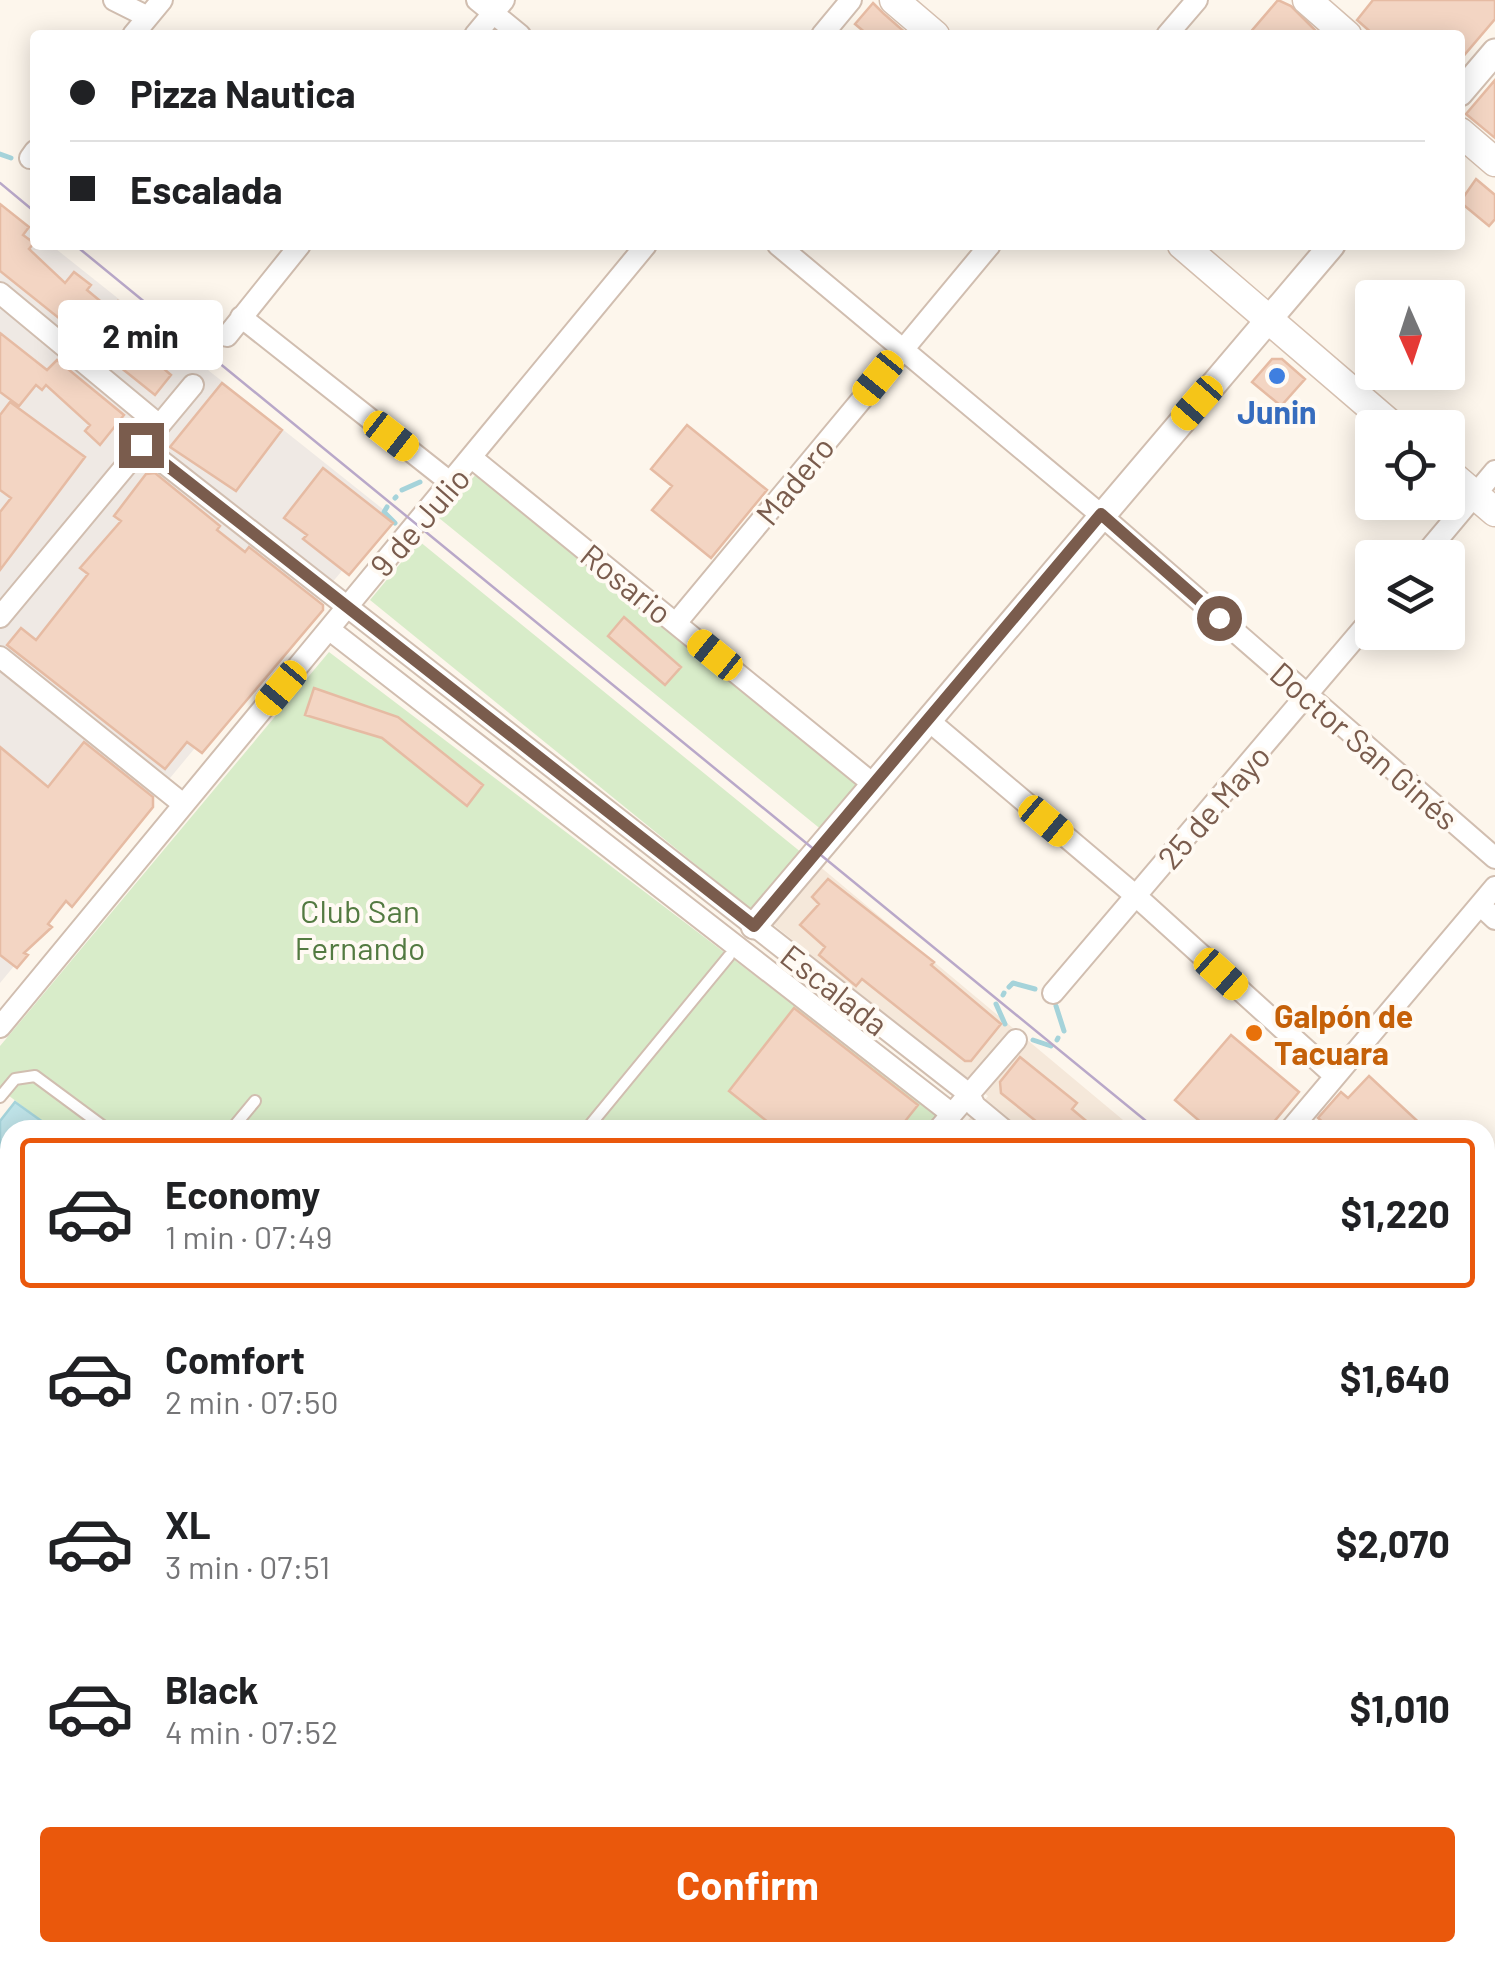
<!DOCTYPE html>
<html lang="en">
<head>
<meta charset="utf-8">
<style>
	body { margin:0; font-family:Barlow,sans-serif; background:#f2f2f2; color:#202124; height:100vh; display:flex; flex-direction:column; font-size:38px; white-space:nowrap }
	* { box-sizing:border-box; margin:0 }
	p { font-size:32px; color:#757577 }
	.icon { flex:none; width:55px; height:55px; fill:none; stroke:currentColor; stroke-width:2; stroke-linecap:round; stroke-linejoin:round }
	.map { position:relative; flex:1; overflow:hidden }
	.details { position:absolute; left:0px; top:1120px; width:1495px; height:842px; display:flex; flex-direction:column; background:#fff; border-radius:30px 30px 0 0; box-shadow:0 5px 25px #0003 }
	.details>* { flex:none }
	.guide { position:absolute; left:30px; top:30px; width:1435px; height:220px; border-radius:10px; box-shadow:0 5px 25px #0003; display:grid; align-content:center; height:220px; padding:0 40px; background:#fff }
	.needle { width:65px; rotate:177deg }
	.buttons { position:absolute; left:1355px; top:280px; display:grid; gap:20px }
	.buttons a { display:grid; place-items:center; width:110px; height:110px; border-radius:10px; background:#fff; box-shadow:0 5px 25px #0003; font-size:50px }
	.end { position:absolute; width:45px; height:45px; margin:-22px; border:12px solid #7a5c4d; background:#fff; box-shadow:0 0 0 5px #fff }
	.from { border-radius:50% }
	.bubble { position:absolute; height:70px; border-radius:10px; background:#fff; box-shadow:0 5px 25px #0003; font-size:32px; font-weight:700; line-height:70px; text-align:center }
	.car { position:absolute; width:30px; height:60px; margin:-30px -15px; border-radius:12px; box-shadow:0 0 8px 2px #0007; background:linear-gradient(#f5c518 24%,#345 0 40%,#f5c518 0 76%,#345 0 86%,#f5c518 0) }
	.guide b { display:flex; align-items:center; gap:35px; height:95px; font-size:38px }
	.guide b+b { border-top:2px solid #e0e0e0 }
	.guide i { width:25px; height:25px; background:#202124 }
	ul { padding:18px 0 0; list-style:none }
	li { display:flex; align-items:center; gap:30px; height:150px; margin:0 20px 15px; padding:0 20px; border:5px solid transparent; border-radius:10px }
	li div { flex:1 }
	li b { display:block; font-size:38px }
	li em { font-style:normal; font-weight:700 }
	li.on { border-color:#ea580c }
	li>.icon { width:90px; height:90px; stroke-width:1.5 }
	.action { display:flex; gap:20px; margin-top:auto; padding:20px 40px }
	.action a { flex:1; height:115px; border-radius:10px; background:#ea580c; color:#fff; font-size:40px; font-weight:700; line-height:115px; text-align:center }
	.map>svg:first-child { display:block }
	.residential { fill:#f5e8da }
	.industrial { fill:#efe9e4 }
	.green { fill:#d8ecc9 }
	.water { fill:#bfe3e8; stroke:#a5d3da; stroke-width:2.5 }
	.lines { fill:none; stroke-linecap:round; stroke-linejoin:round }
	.stream { stroke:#a5d3da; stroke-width:5 }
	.building { fill:#f3d5c3; stroke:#e6bba3; stroke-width:2.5 }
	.service-casing { stroke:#d1beb0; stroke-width:14 }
	.minor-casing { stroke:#d1beb0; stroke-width:24 }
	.tertiary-casing { stroke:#d1beb0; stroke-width:29 }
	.secondary-casing { stroke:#d6c0b0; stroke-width:31 }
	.service { stroke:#fff; stroke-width:10 }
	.minor { stroke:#fff; stroke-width:20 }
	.tertiary { stroke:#fff; stroke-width:25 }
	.secondary { stroke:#fff; stroke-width:28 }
	.tram { stroke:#b9a8c9; stroke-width:2.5 }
	.route { stroke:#7a5c4d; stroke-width:12 }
	.shop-dot { fill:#3f7fe0; stroke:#fffaf3; stroke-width:4 }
	.food-dot { fill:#e8710a; stroke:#fffaf3; stroke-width:4 }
	.labels { text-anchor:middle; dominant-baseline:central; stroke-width:8; stroke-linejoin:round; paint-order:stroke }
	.shop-label { font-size:32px; font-weight:bold; fill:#366cbe; stroke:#fffaf3 }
	.street-label { font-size:32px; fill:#7a5c4d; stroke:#fffaf3 }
	.park-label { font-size:32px; fill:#537a41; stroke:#fffaf3 }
	.food-label { font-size:32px; font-weight:bold; fill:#c56008; stroke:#fffaf3; text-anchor:start }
</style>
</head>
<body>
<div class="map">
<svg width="1495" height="1962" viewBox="0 0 1495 1962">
	<rect width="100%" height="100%" fill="#fdf6ec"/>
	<path class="residential" d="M818 865 1135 1130H960L988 1096 770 922Z
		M1485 1452 1495 1461V1962H713L702 1953 1485 1952Z"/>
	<path class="industrial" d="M0 204 35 232V245H51L389 514 0 983Z"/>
	<path class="green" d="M477 473 860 785 823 831 439 518Z
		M419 541 802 853 754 912 370 600Z
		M329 652 937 1114 924 1130H54L0 1089V1046Z
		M10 1363V1689L0 1701V1375Z
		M10 1845V1952L248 1953 244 1962H0V1857Z"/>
	<path class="water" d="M15 1102 54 1130H10V1363L0 1375V1121Z
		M10 1689V1845L0 1857V1701Z"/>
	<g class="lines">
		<path class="stream" d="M0 154 11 158
			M402 490 420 482
			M395 498 396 497
			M387 507 384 512 395 523
			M1009 987 1013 983 1035 989
			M1003 995 1004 993
			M996 1004 1005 1024
			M1056 1006 1064 1031
			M1033 1040 1051 1046
			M1057 1040 1058 1038"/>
	</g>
	<path class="building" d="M1278 0 1291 6 1320 35H1248Z
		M1373 0H1495V19L1460 60V35H1374L1357 20Z
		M873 3 883 13 908 35H868L855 24Z
		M1495 80V138L1466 114Z
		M1476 179 1495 195V219L1489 226 1460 202Z
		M0 204 29 227 23 235 34 243 29 249 65 283 74 272 91 285 87 290 111 310 118 301 180 351 164 369 171 375 155 395 0 271Z
		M0 333 47 370 57 360 124 415 100 445 85 431 90 425 46 385 42 390 36 385 19 406 0 392Z
		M1272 359H1282L1305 379 1281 406 1252 382Z
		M222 383 282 430 236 491 170 447Z
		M10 402 85 457 0 570V512L11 498 0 490V415Z
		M687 425 767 490 711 558 652 510 672 486 651 469Z
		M323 468 393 523 349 575 303 539 307 535 284 518Z
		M155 473 220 526 217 530 245 552 249 547 323 605V610L202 753 187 742 165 769 7 645 21 628 36 640 88 574 80 568 121 521 114 516 146 474Z
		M624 617 681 667 665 685 608 636Z
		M314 688 398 717 483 785 467 806 382 738 305 715Z
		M84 742 153 797V807L72 907 66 901 48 924 52 927 24 953 28 955 17 968 0 955V747L48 787Z
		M828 879 934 962 931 965 1001 1024 971 1061H965L862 979 856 986 819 955 825 947 800 925 819 904 812 897Z
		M794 1008 918 1105 898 1130H778L729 1091Z
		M1231 1035 1299 1092 1267 1130H1210L1175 1100Z
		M1020 1057 1077 1103 1072 1109 1097 1130H1047L1001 1093 1000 1082Z
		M1369 1076 1427 1130H1332L1318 1118 1341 1092 1348 1098Z
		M1495 1934V1962H1472L1485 1952Z"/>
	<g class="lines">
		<defs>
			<path id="service" d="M0 1097 15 1079 35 1076 108 1130
				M231 1130 255 1101
				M586 1130 729 956
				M0 1420 10 1404
				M0 1885 10 1873
				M1073 1958 1078 1952
				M1 1962 10 1950"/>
			<path id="minor" d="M114 0 148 17
				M477 0 520 35
				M133 35 162 0
				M475 35 504 0
				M822 35 851 0
				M1167 35 1197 0
				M30 158 35 151
				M778 245 1101 515 1495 858
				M0 293 158 424
				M241 317 451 483
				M227 336 300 245
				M141 445 969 1094 975 1106 1004 1130
				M472 458 873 784
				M1422 558 1495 471
				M0 617 193 385
				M676 623 990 245
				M330 630 952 1114
				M0 657 183 804
				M928 720 1136 896 1335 1076
				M1480 905 1495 919
				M1053 993 1372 618
				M0 1027 646 245
				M938 1130 1016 1040
				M1290 1130 1495 887
				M1485 1287 1495 1276
				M1485 1546 1495 1555
				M1485 1703 1495 1692
				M1485 1892 1495 1880
				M678 1952 688 1962
				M270 1962 274 1952
				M904 1962 912 1952
				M1255 1962 1263 1952"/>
			<path id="tertiary" d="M1460 93 1495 52
				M754 926 1332 245"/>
			<path id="secondary" d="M894 0 935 35
				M1307 0 1347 35
				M1460 132 1495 162
				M1182 245 1395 428
				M1448 472 1495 512"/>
		</defs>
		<use href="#service" class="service-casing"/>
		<use href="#minor" class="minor-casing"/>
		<use href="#tertiary" class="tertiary-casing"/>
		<use href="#secondary" class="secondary-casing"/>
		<use href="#service" class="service"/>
		<use href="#minor" class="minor"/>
		<use href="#tertiary" class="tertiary"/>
		<use href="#secondary" class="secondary"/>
		<path class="tram" d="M0 183 35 212
			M75 245 1157 1130
			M1485 1411 1495 1421"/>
	</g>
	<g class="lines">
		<path class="route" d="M141 445 754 926 1101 514 1219 618"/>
	</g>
	<circle class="shop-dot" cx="1277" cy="376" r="10"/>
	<circle class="food-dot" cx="1254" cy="1033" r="10"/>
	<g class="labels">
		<g class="shop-label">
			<text x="1277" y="411">Junin</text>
		</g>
		<g class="street-label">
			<text transform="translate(794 480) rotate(-51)">Madero</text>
			<text transform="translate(419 521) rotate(-49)">9 de Julio</text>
			<text transform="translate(627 583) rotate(39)">Rosario</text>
			<text transform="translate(1365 745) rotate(41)">Doctor San Ginés</text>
			<text transform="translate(1213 806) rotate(-49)">25 de Mayo</text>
			<text transform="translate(835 989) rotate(38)">Escalada</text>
		</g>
		<g class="park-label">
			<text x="360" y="910">Club San<tspan x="360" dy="37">Fernando</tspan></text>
		</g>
		<g class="food-label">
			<text x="1274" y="1015">Galpón de<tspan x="1274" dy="37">Tacuara</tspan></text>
		</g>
	</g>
</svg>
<div class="buttons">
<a><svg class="needle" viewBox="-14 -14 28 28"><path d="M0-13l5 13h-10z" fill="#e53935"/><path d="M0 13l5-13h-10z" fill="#757577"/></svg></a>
<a><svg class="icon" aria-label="locate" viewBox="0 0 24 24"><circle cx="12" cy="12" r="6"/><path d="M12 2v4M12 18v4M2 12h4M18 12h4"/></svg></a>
<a><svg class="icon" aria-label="layers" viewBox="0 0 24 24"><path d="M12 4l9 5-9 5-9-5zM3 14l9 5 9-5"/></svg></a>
</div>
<i class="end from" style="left:1219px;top:618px"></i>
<i class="end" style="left:141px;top:445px"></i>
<div class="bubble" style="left:58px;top:300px;width:165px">2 min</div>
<i class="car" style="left:878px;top:378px;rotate:219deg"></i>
<i class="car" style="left:1197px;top:403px;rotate:221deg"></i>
<i class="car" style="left:391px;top:436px;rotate:128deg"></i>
<i class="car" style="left:715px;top:655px;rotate:309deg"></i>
<i class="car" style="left:281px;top:688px;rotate:220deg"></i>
<i class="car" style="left:1046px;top:821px;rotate:130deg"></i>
<i class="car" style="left:1221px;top:974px;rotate:132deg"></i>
<div class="guide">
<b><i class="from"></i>Pizza Nautica</b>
<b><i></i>Escalada</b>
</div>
<section class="details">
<ul>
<li class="on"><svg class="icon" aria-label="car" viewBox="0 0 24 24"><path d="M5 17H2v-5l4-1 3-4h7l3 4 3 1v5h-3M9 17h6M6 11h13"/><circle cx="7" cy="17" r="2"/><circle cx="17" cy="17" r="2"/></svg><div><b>Economy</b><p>1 min · 07:49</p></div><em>$1,220</em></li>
<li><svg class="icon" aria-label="car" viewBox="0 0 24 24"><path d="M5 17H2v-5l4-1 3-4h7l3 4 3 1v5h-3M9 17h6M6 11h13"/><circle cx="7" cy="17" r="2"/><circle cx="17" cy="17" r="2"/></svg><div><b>Comfort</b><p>2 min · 07:50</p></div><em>$1,640</em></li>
<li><svg class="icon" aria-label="car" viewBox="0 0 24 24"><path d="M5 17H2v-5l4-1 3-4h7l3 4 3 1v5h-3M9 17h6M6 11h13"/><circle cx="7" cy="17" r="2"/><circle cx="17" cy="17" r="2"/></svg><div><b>XL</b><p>3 min · 07:51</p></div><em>$2,070</em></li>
<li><svg class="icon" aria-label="car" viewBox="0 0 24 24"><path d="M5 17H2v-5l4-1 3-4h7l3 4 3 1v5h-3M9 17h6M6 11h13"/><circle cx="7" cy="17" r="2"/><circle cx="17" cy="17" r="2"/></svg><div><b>Black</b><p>4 min · 07:52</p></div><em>$1,010</em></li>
</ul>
<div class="action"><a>Confirm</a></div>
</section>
</div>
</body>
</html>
